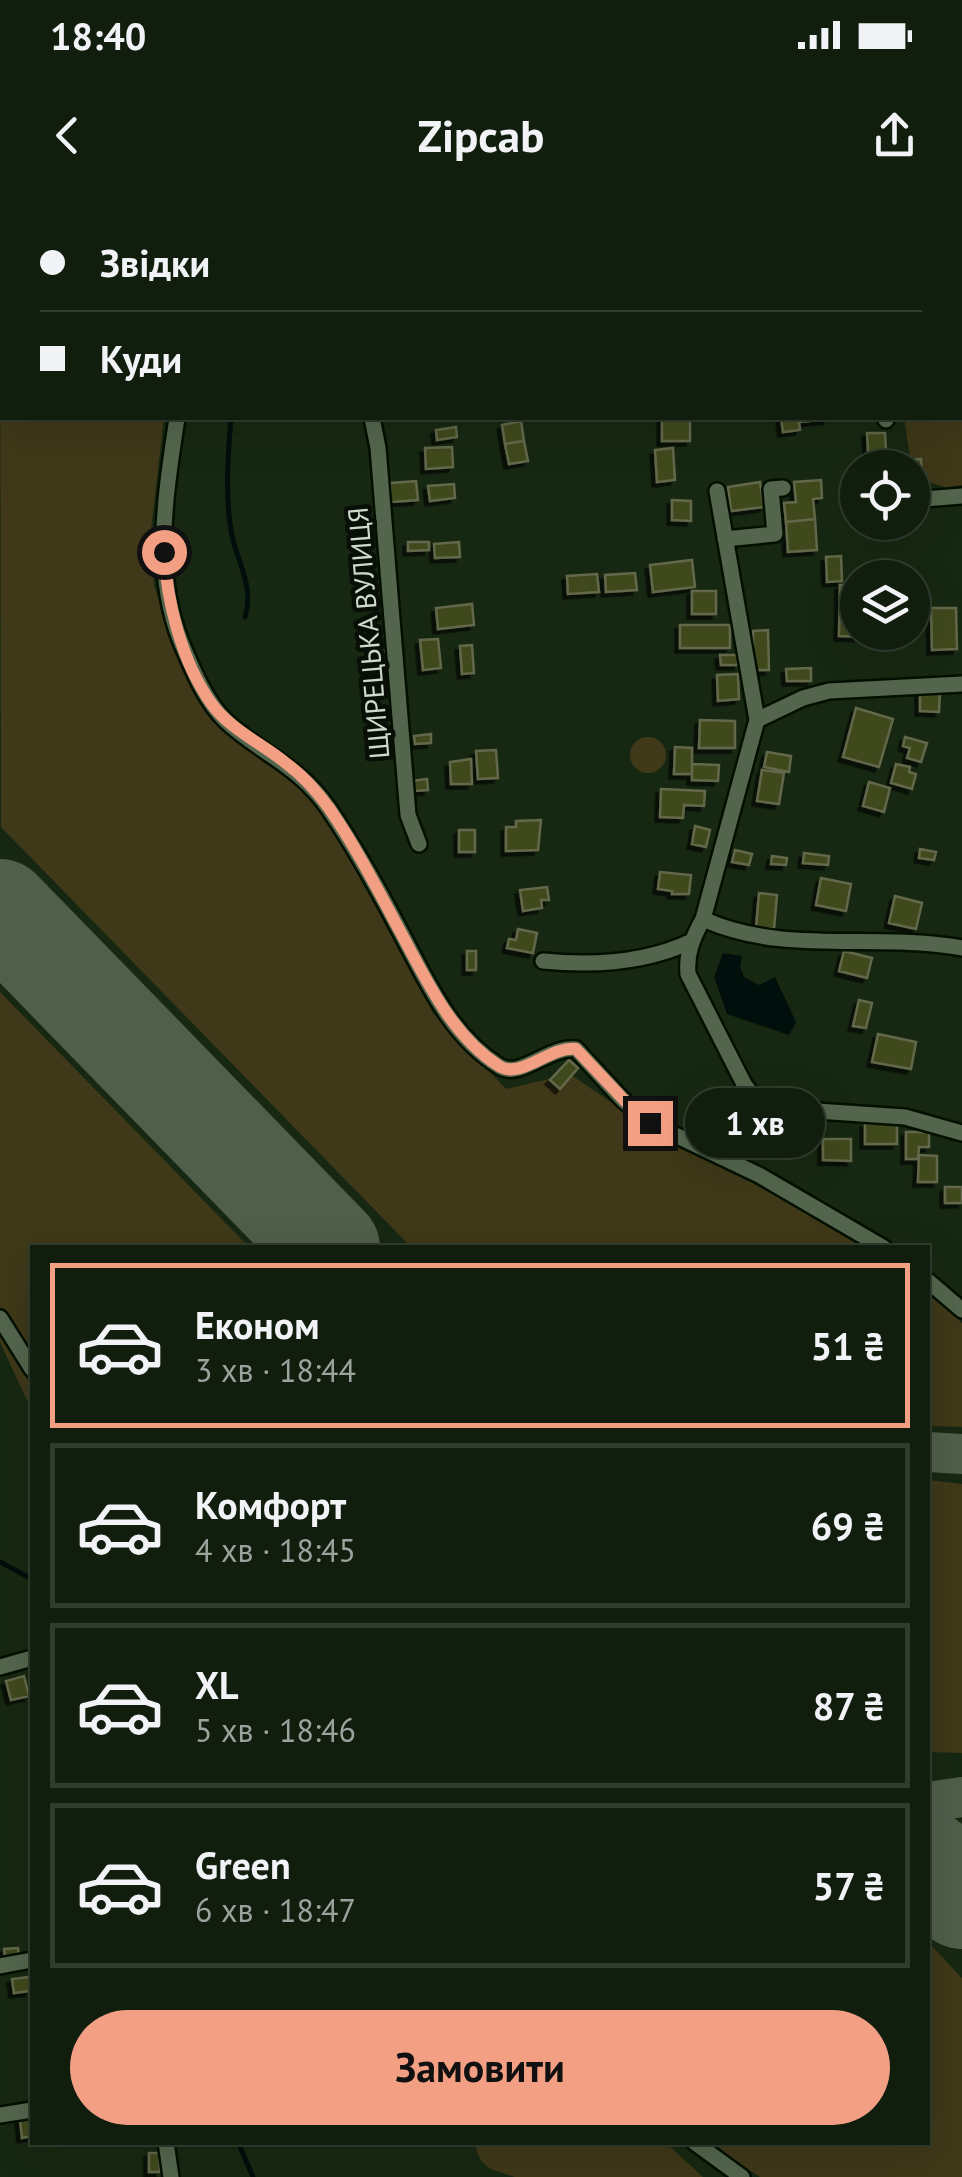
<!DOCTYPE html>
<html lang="uk">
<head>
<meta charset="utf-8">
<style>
	body { margin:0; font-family:"PT Sans",sans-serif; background:#1a2717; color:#f1f3f6; height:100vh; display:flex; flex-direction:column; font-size:38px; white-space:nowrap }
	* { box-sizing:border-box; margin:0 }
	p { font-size:32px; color:#9ca29e }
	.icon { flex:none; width:55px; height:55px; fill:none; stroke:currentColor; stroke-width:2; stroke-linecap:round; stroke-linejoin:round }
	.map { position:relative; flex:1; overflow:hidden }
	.side { position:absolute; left:30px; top:1045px; width:900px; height:900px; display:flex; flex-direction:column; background:#111e0e; border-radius:0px; box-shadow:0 10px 40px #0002,0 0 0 2px #303c2e }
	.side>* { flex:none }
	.hud { position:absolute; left:0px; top:0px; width:962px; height:220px; box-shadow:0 10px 40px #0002,0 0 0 2px #303c2e; display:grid; align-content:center; height:220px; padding:0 40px; background:#111e0e }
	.controls { position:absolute; left:840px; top:250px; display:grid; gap:20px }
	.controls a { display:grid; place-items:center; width:90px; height:90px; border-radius:50%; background:#111e0e; box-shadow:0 10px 40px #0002,0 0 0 2px #303c2e; font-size:50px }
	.end { position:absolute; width:45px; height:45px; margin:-22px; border:12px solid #f39f83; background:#111; box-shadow:0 0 0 5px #111 }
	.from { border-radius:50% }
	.bubble { position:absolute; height:70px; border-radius:35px; background:#111e0e; box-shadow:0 10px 40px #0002,0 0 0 2px #303c2e; font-size:32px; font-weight:600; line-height:70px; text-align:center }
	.hud b { display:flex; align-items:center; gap:35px; height:95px; font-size:38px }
	.hud b+b { border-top:2px solid #303c2e }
	.hud i { width:25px; height:25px; background:#f1f3f6 }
	ul { padding:18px 0 0; list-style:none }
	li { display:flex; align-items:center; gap:30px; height:165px; margin:0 20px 15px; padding:0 20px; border:5px solid #303c2e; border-radius:0px }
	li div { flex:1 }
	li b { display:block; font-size:38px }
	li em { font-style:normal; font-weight:600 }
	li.active { border-color:#f39f83 }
	li>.icon { width:90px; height:90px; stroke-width:1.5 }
	.cta { display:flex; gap:20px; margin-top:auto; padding:20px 40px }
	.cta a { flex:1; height:115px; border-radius:60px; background:#f39f83; color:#111; font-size:40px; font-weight:600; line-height:115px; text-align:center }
	.status { display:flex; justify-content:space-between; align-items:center; height:70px; padding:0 50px; background:#111e0e; direction:ltr }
	.status svg { height:28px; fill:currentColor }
	header { display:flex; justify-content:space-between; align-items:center; height:130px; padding:0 40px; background:#111e0e; font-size:45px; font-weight:600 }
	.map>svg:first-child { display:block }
	.green { fill:#3f3919 }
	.water { fill:#010f0c }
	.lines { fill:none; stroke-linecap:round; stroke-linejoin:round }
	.stream { stroke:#010f0c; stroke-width:5 }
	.taxiway { stroke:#505e4b; stroke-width:40 }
	.runway { stroke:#505e4b; stroke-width:102 }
	.building { fill:#40481f; stroke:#62684a; stroke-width:2.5; filter:url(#shadow) }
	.minor-casing { stroke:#031000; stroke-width:20 }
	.minor { stroke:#53664d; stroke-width:15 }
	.route { stroke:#f39f83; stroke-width:12 }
	.labels { text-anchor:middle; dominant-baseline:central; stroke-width:9; stroke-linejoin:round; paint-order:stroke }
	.street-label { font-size:28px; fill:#cfdacb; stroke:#080f06 }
</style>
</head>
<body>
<div class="status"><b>18:40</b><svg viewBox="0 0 49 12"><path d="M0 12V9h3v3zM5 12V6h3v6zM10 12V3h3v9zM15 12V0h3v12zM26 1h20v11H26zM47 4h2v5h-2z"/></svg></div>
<header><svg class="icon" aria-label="back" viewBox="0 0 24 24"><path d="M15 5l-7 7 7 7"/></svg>Zipcab<svg class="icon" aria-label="share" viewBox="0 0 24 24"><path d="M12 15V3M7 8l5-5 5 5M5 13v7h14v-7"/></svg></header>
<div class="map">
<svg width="962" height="1977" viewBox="0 0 962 1977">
	<defs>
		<filter id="shadow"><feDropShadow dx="-4.5" dy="4.5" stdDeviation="0" flood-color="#0009"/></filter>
	</defs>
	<rect width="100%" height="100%" fill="#172812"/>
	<path class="green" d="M0 0 28 2H2V218H164L151 330 154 385 173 442 200 500 226 527 257 546 313 599 328 619 433 813 506 889 570 874 654 932 763 985 870 1047H411L1 627Z
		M41 0H225L224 2Z
		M883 0H962V285L946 288 913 276 904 218H960V2Z
		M630 555a18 18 0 1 1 36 0a18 18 0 1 1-36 0Z
		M0 792 249 1047 32 1048V1157L0 1110Z
		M928 1093 962 1123V1227L928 1226Z
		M0 1126 32 1189V1211L0 1142Z
		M928 1280 962 1284V1553L928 1552Z
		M928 1742 962 1778V1977H760L707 1943 928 1942Z
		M475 1943H666L703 1977H515C491 1969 480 1969 475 1943Z"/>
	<path class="water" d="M723 753 742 756 740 766 744 777 759 785 775 777 796 822 789 835 727 814 714 777Z"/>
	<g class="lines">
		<path class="stream" d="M255 2V0
			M231 218C228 255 225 293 231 331 236 360 255 386 245 417
			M0 1362 32 1379
			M238 1942 253 1977"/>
		<path class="taxiway" d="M928 1252 962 1254
			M928 1602 962 1597"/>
		<path class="runway" d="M0 710 329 1048
			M928 1662 962 1698"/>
	</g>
	<path class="building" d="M662 218H690V241H662Z
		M781 218H828V219L799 222 800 230 783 232Z
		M521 221 524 241 505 244 502 225Z
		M456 227 457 237 437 240 436 230Z
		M867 233H885L887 268H869Z
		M524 241 528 261 509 264 505 244Z
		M452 247 453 267 426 269 425 248Z
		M673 248 675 280 657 282 655 250Z
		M921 259 923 295H912V268H904V260Z
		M821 280 822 298 813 299 815 319 786 322 784 303 796 302 794 282Z
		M416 281 418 300 391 302 390 283Z
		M760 282 764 307 731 311 728 287Z
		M454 284 455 298 430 301 428 286Z
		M672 300 691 301V321L672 320Z
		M815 319 817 350 788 352 786 322Z
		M408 342H429V350L408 351Z
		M459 342 460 357 435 358 434 344Z
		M841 356 842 381 827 382 826 357Z
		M692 360 695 387 653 392 650 365Z
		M635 373 637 390 606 392 605 375Z
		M597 374 599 392 568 394 567 376Z
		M840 385H858V432H865V437L839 436Z
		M692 391H716V414H692Z
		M472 404 474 425 438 429 436 408Z
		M931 408H956L957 449 932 450Z
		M680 425H730V448H680Z
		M372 428 387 429 386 436 372 435Z
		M768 430 769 470H753V431Z
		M438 439 441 468 423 470 420 440Z
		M472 445 474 473 462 474 460 446Z
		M390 451V459H372V452Z
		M720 455H737L738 465H721Z
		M811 468V481H787L786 469Z
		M738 474 739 499 718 501 717 475Z
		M920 492H940L939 512 920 511Z
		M856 508 893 519 879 567 843 557Z
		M700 520 735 521V548H699Z
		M431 534V543L415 544 414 536Z
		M905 537 927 543 921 562 907 558 910 548 903 546Z
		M675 547 692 548V574H674Z
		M496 550 498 578 478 579 476 551Z
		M767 552 791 556 789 572 764 567Z
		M471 559 472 584H451L450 562Z
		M692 564 719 565 718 581 692 580Z
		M896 564 910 567 909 572 916 574 912 589 891 583Z
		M762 570 784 573 779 604 757 601Z
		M427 579 428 590 413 591 412 581Z
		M869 582 890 588 884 612 863 606Z
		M661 589 705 591 704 606 684 605 683 618 660 617Z
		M541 620 538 650 506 651V627H516V621Z
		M695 626 710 630 706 647 692 644Z
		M459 630H475V652H459Z
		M920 649 936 652 934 660 919 658Z
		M735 650 752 654 749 665 732 662Z
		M804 653 829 656 828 665 803 663Z
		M772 656 787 658 786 665 771 664Z
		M660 672 691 675 689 694H672V691L658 689Z
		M821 678 851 684 846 711 816 705Z
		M547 687 549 700H541L542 708 523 711 520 690Z
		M759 693 777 695 774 729 756 728Z
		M895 696 922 703 916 729 889 723Z
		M518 729 537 733 533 753 507 748 509 739 516 740Z
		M467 751H476V770H467Z
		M844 751 872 758 867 778 839 771Z
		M859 800 872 803 866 828 853 826Z
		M878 834 916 842 911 869 872 862Z
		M569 860 578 868 560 889 550 880Z
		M865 923H897V944H865Z
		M906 932H929V947H919L918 959H906Z
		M823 939H851V961L823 960Z
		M919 955 937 956V982H918Z
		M945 987H962V1003H945Z
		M24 1476 29 1496 11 1500 6 1481Z
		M18 1748 19 1757 5 1758 4 1749Z
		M29 1777 30 1791 14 1793 12 1779Z
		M31 1919 32 1936 22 1938 20 1920Z
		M149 1953H159L160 1972H149Z"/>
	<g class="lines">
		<defs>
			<path id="minor" d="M35 0 37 2
				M540 0V2
				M695 0 697 2
				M872 0V2
				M518 2 520 0
				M177 218C166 292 152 369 181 442 192 468 205 501 226 521 260 553 299 565 329 609 354 646 377 687 398 727 425 777 449 835 499 866 520 880 548 846 576 849L623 900 650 923 759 975 884 1048
				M372 218 378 248 408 615 419 644
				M886 218V220
				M717 291 757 520
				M912 300 962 296
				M857 306H858
				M725 339 775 334 771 289 783 288
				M962 484 829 491 803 498 757 520 703 719C693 737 686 753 688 774L744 884 758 902 773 908 905 917 962 933
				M703 719C784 756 877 732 962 748
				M543 761C593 766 646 763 692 741
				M928 1081 962 1110
				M0 1118 32 1169
				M0 1467 32 1458
				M0 1766 32 1760
				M0 1915 32 1910
				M166 1942 171 1977
				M694 1942 742 1977"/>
		</defs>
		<use href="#minor" class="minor-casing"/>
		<use href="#minor" class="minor"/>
	</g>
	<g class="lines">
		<path class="route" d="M164 352C167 402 181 460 211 503 230 530 262 543 287 564 302 575 318 593 329 608 356 647 379 692 401 733 427 781 452 836 499 866 521 880 549 846 576 849L624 900 650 923"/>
	</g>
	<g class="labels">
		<g class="street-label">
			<text transform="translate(368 433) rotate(-95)">ЩИРЕЦЬКА ВУЛИЦЯ</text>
		</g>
	</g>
</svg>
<div class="controls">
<a><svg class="icon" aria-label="locate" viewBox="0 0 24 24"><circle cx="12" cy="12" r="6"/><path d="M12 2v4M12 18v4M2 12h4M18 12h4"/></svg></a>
<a><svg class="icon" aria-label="layers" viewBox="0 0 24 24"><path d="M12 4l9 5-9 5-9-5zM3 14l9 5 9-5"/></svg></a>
</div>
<i class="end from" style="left:164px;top:352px"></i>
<i class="end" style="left:650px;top:923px"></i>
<div class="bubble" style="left:685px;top:888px;width:140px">1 хв</div>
<div class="hud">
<b><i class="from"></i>Звідки</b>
<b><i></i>Куди</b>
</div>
<section class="side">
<ul>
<li class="active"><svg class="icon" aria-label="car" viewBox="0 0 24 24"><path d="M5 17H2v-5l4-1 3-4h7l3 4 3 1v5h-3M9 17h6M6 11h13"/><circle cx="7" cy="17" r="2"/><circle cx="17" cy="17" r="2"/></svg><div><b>Економ</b><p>3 хв · 18:44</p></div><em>51 ₴</em></li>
<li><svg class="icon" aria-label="car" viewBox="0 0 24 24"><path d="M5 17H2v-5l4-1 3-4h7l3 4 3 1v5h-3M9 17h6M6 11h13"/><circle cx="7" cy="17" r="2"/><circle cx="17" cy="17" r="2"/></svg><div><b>Комфорт</b><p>4 хв · 18:45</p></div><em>69 ₴</em></li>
<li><svg class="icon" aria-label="car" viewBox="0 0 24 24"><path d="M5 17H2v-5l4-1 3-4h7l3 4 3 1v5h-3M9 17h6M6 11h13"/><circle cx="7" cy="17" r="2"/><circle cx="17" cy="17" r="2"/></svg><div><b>XL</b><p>5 хв · 18:46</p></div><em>87 ₴</em></li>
<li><svg class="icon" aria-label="car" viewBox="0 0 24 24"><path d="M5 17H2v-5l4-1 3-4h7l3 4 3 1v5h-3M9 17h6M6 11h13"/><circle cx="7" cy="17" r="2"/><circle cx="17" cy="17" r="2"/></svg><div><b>Green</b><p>6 хв · 18:47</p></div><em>57 ₴</em></li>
</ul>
<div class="cta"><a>Замовити</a></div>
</section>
</div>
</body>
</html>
